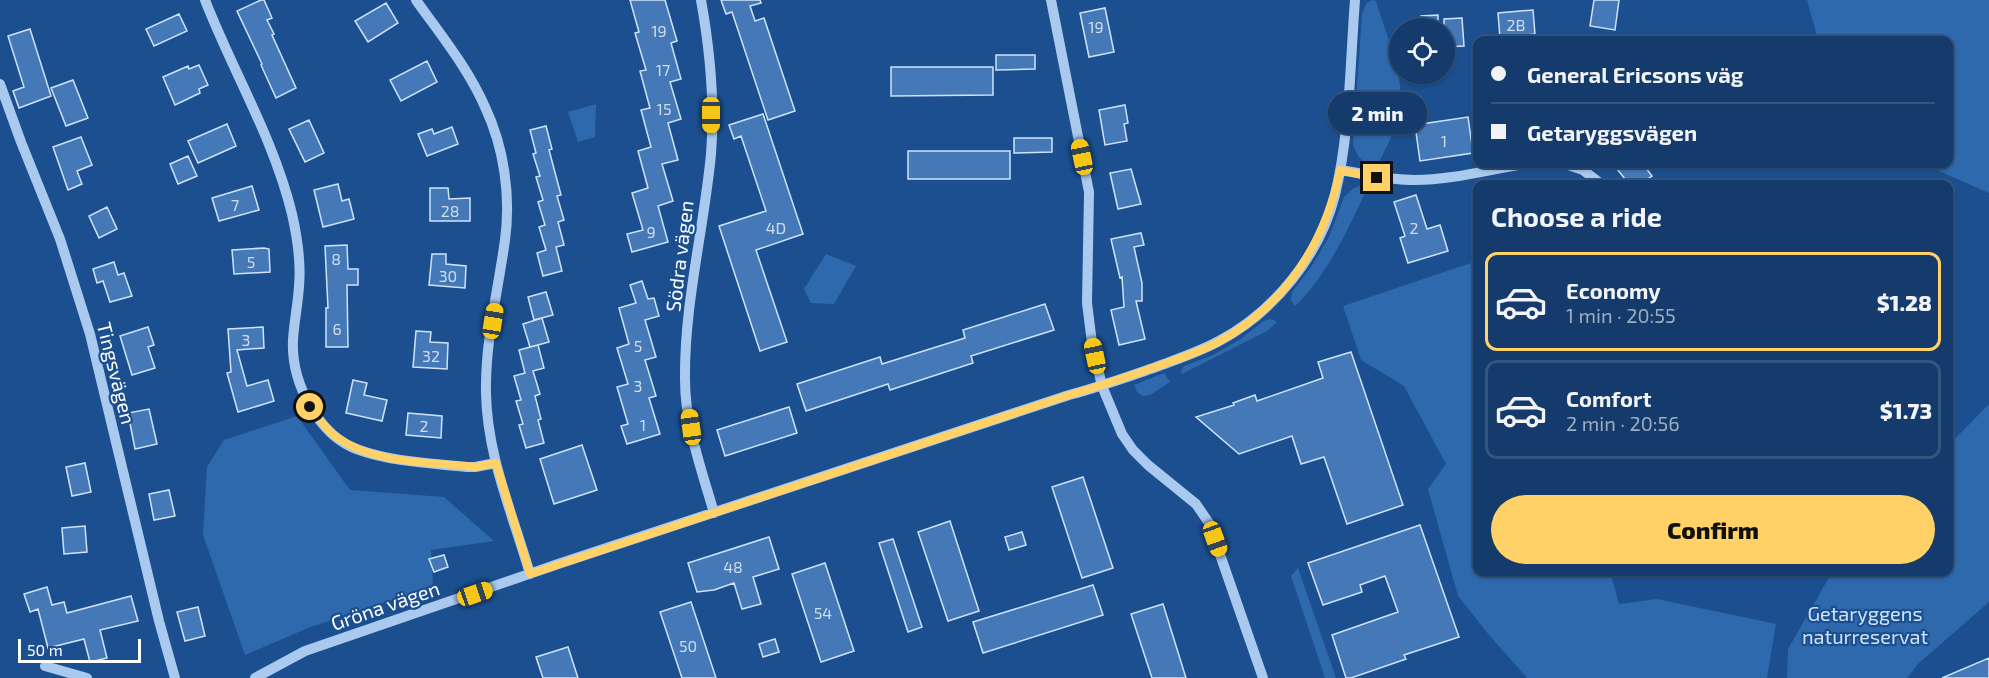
<!DOCTYPE html>
<html lang="en">
<head>
<meta charset="utf-8">
<style>
	body { margin:0; font-family:"Exo 2",sans-serif; background:#1d4271; color:#f1f3f6; height:100vh; display:flex; flex-direction:column; font-size:22px; white-space:nowrap }
	* { box-sizing:border-box; margin:0 }
	p { font-size:20px; color:#9dadc1 }
	.icon { flex:none; width:33px; height:33px; fill:none; stroke:currentColor; stroke-width:2; stroke-linecap:round; stroke-linejoin:round }
	.map { position:relative; flex:1; overflow:hidden }
	.sheet { position:absolute; left:1473px; top:180px; width:480px; height:396px; display:flex; flex-direction:column; background:#143b6b; border-radius:12px; box-shadow:0 2px 4px #0004,0 0 0 2px #33557e }
	.sheet>* { flex:none }
	.top-card { position:absolute; left:1473px; top:36px; width:480px; height:132px; border-radius:12px; box-shadow:0 2px 4px #0004,0 0 0 2px #33557e; display:grid; align-content:center; height:132px; padding:0 18px; background:#143b6b }
	.controls { position:absolute; left:1389px; top:18px; display:grid; gap:12px }
	.controls a { display:grid; place-items:center; width:66px; height:66px; border-radius:50%; background:#143b6b; box-shadow:0 2px 4px #0004,0 0 0 2px #33557e; font-size:30px }
	.scale { position:absolute; left:18px; bottom:15px; width:123px; box-sizing:border-box; padding-left:6px; border:3px solid #fff; border-top:0; font-size:16px; line-height:21px; white-space:nowrap; color:#fff; -webkit-text-stroke:4px #1b4f8f; paint-order:stroke }
	.end { position:absolute; width:27px; height:27px; margin:-14px; border:8px solid #ffd166; background:#111; box-shadow:0 0 0 3px #111 }
	.from { border-radius:50% }
	.bubble { position:absolute; height:42px; border-radius:21px; background:#143b6b; box-shadow:0 2px 4px #0004,0 0 0 2px #33557e; font-size:20px; font-weight:800; line-height:42px; text-align:center }
	.car { position:absolute; width:18px; height:36px; margin:-18px -9px; border-radius:8px; box-shadow:0 0 4px 2px #0007; background:linear-gradient(#f5c518 24%,#345 0 40%,#f5c518 0 76%,#345 0 86%,#f5c518 0) }
	.top-card b { display:flex; align-items:center; gap:21px; height:57px; font-size:22px }
	.top-card b+b { border-top:2px solid #33557e }
	.top-card i { width:15px; height:15px; background:#f1f3f6 }
	ul { padding:0; list-style:none }
	li { display:flex; align-items:center; gap:18px; height:99px; margin:0 12px 9px; padding:0 6px; border:3px solid #33557e; border-radius:12px }
	li div { flex:1 }
	li b { display:block; font-size:22px }
	li em { font-style:normal; font-weight:800 }
	li.current { border-color:#ffd166 }
	li>.icon { width:54px; height:54px; stroke-width:1.5 }
	h2 { padding:0 18px; font-size:27px; line-height:72px }
	.action { display:flex; gap:12px; margin-top:auto; padding:12px 18px }
	.action a { flex:1; height:69px; border-radius:36px; background:#ffd166; color:#111; font-size:24px; font-weight:800; line-height:69px; text-align:center }
	.map>svg:first-child { display:block }
	.green { fill:#2e69ad }
	.building { fill:#4478b7; stroke:#cfe3fa; stroke-width:1.5 }
	.lines { fill:none; stroke-linecap:round; stroke-linejoin:round }
	.minor { stroke:#a9c9ee; stroke-width:10 }
	.route { stroke:#ffd166; stroke-width:8 }
	.labels { text-anchor:middle; dominant-baseline:central; stroke-width:4.5; stroke-linejoin:round; paint-order:stroke }
	.number-label { font-size:16px; fill:#d0dded }
	.street-label { font-size:20px; fill:#fff; stroke:#1b4f8f }
	.park-label { font-size:20px; fill:#cfe3fa; stroke:#1b4f8f }
</style>
</head>
<body>
<div class="map">
<svg width="1989" height="678" viewBox="0 0 1989 678">
	<rect width="100%" height="100%" fill="#1b4f8f"/>
	<path class="green" d="M1372 0 1376 1C1386 35 1409 84 1398 119 1393 136 1384 151 1377 167 1364 165 1358 158 1353 145L1362 14 1366 4Z
		M1807 0H1989V193L1923 164H1948V40H1818Z
		M596 104 595 137 578 142 568 112Z
		M1365 184H1369C1352 222 1326 278 1295 306L1291 300 1292 292 1313 264 1329 237 1344 197 1354 188Z
		M826 254 856 266 834 304 811 303 804 289Z
		M1477 261 1478 572H1610L1619 604 1657 599 1776 624 1767 678H1527L1489 635 1458 596 1428 489 1446 464 1404 386 1361 360 1343 306Z
		M1272 319 1277 322 1267 331 1182 374 1181 371 1184 366 1213 355 1239 340 1265 320Z
		M1164 373 1170 382 1150 395 1143 396 1137 392 1134 385Z
		M1989 404V602L1918 664 1907 678H1787L1788 649 1832 572H1948L1949 445Z
		M297 416 350 490 444 497 494 541 431 550 433 586 308 628 245 655 203 535 207 467 224 440Z
		M1298 568 1336 678H1325L1291 576Z"/>
	<path class="building" d="M261 0H264L272 18 267 20 274 34 272 35 296 88 276 98 261 65 262 64 237 11Z
		M630 0H665L677 41 671 43 681 79 670 82 681 119 668 123 678 160 662 164 673 201 658 206 668 242 632 252 627 234 643 230 632 193 648 188 638 151 651 147 641 110 650 108 640 71 646 70 635 33 639 32Z
		M721 0H760L761 3 750 6 755 21 764 18 795 111 768 120 732 12 726 14Z
		M1594 0H1619L1615 30 1590 26Z
		M386 3 398 23 368 42 355 21Z
		M1105 8 1114 52 1089 57 1080 13Z
		M1533 10 1535 34 1500 38 1498 13Z
		M179 14 187 31 154 46 146 29Z
		M1438 15V28H1422L1421 16Z
		M1462 18 1464 46 1444 47V19Z
		M30 29 51 96 19 108 13 91 24 87 8 36Z
		M996 55H1035V69L996 70Z
		M427 61 437 82 401 101 390 80Z
		M199 65 208 85 199 89 200 93 175 105 163 77 188 66 189 69Z
		M891 67H993V95L891 96Z
		M73 80 88 118 66 126 51 88Z
		M1125 105 1128 123 1124 124 1127 141 1105 145 1099 110Z
		M763 114 803 234 756 250 787 342 760 351 719 226 766 211 741 136 734 139 729 125Z
		M1468 117 1473 153 1420 161 1415 125Z
		M309 120 324 153 305 162 289 129Z
		M227 124 236 146 198 163 188 141Z
		M546 126 552 149 549 150 561 195 557 196 564 220 558 222 564 245 556 247 562 271 543 276 537 253 546 250 539 227 545 225 538 202 543 200 536 177 540 176 533 154 536 153 530 130Z
		M452 127 458 144 427 156 418 134 432 129 434 134Z
		M81 137 92 165 77 171 82 184 68 190 53 147Z
		M1014 138H1052V152L1014 153Z
		M908 151H1010V179H908Z
		M188 156 197 176 178 184 170 164Z
		M1613 164H1643L1652 176 1640 184H1629Z
		M1131 169 1141 204 1118 209 1110 173Z
		M338 184 342 201 349 199 354 219 323 227 314 190Z
		M252 186 259 210 219 221 212 198Z
		M430 188H448L449 199 470 198V221H430Z
		M1416 195 1427 229 1440 225 1448 251 1408 263 1400 238 1405 236 1394 202Z
		M107 207 117 229 99 238 89 216Z
		M1141 233 1144 245 1134 247 1142 283V301H1136L1145 339 1119 345 1111 310 1124 307 1122 277 1120 278 1111 239Z
		M347 245 348 269H358V285H347L348 347H326V308H328L325 246Z
		M264 248 269 249 270 272 234 274 232 250Z
		M432 254H446V264L466 266 465 288 429 285Z
		M114 262 118 275 124 273 132 296 110 302 103 281 97 283 93 269Z
		M642 281 648 299 654 298 659 316 645 320 656 357 645 360 656 396 649 398 660 434 627 444 621 426 628 424 617 387 628 384 617 348 629 344 619 308 636 303 630 285Z
		M546 292 553 315 534 320 528 297Z
		M1045 304 1054 330 971 356 973 363 890 390 888 384 806 411 797 384 880 357 882 364 965 338 963 330Z
		M542 318 549 342 530 347 523 324Z
		M148 327 154 345 148 347 155 368 132 375 120 336Z
		M263 327 264 348 237 350 247 386 268 380 274 401 238 412 227 373 231 372 228 329Z
		M416 331 431 332 430 342 448 343 447 369 413 367Z
		M538 345 544 368 533 371 540 394 535 396 541 419 538 420 544 443 526 448 519 425 523 424 516 401 521 400 514 376 525 373 519 350Z
		M1351 352 1403 505 1347 524 1324 457 1301 464 1292 436 1239 454 1196 417 1234 405 1233 403 1255 395 1257 401 1323 378 1318 362Z
		M353 380 367 383 364 395 387 400 382 421 346 413Z
		M789 407 797 433 725 456 717 430Z
		M149 409 157 444 135 449 128 413Z
		M408 413 442 416 441 438 406 435Z
		M582 445 597 490 554 504 540 459Z
		M85 463 91 492 72 496 66 467Z
		M1083 477 1113 568 1082 578 1052 487Z
		M169 490 175 516 154 520 149 494Z
		M950 521 979 611 948 621 918 532Z
		M1420 525 1459 637 1404 655 1406 659 1351 678H1346L1332 635 1398 612 1385 576 1360 585 1362 592 1323 605 1308 563Z
		M85 526 87 552 64 554 62 528Z
		M1022 532 1026 545 1009 550 1005 537Z
		M769 537 779 569 753 577 761 604 742 609 734 583 714 590 697 592 688 563Z
		M893 539 922 627 908 632 879 543Z
		M444 555 448 567 434 572 429 559Z
		M825 563 854 651 821 662 792 574Z
		M1093 585 1103 615 983 653 973 622Z
		M47 587 52 605 64 602 67 613 131 596 138 621 100 630 107 658 90 662 84 639 48 648 38 609 30 612 24 594Z
		M691 602 716 678H682L660 612Z
		M1163 604 1186 678H1152L1131 614Z
		M198 607 205 636 185 641 177 612Z
		M775 639 779 652 763 657 759 644Z
		M568 647 578 678H543L536 657Z
		M1989 658V678H1942Z"/>
	<g class="lines">
		<path class="minor" d="M205 0C233 72 274 139 292 214 297 236 301 264 299 286 298 304 294 322 293 340 291 382 318 436 359 450 393 462 431 463 467 467H475L496 463
			M416 0C440 34 468 68 485 107 504 147 511 196 505 240 498 291 485 342 486 393 487 456 513 515 530 574
			M701 0C710 50 715 103 711 154 704 229 684 304 685 380 685 425 702 471 714 513
			M1051 0 1089 192 1087 303 1092 343 1102 386 1122 434 1133 450 1148 465 1196 504 1209 523 1263 678
			M0 84 21 142 60 239 90 334 159 621 175 678
			M1565 164 1583 170 1601 184
			M1340 170C1366 174 1387 180 1415 180 1452 180 1490 169 1526 164
			M45 666 87 678
			M255 678 305 651 561 563 1069 395C1099 387 1127 377 1156 367 1177 359 1199 352 1219 341 1274 312 1320 255 1335 195 1350 133 1350 64 1355 0"/>
	</g>
	<g class="lines">
		<path class="route" d="M310 407C318 416 325 429 335 436 372 463 422 462 467 466L475 467 496 463 530 574 1069 395C1100 386 1130 376 1161 365 1181 358 1202 351 1220 341 1286 304 1325 243 1340 170L1377 178"/>
	</g>
	<g class="labels">
		<g class="number-label">
			<text x="1516" y="24">2B</text>
			<text x="1096" y="26">19</text>
			<text x="659" y="30">19</text>
			<text x="663" y="69">17</text>
			<text x="664" y="108">15</text>
			<text x="1444" y="140">1</text>
			<text x="235" y="204">7</text>
			<text x="450" y="210">28</text>
			<text x="776" y="227">4D</text>
			<text x="1414" y="227">2</text>
			<text x="651" y="231">9</text>
			<text x="336" y="258">8</text>
			<text x="251" y="261">5</text>
			<text x="448" y="275">30</text>
			<text x="337" y="328">6</text>
			<text x="246" y="339">3</text>
			<text x="638" y="345">5</text>
			<text x="431" y="355">32</text>
			<text x="638" y="385">3</text>
			<text x="643" y="424">1</text>
			<text x="424" y="425">2</text>
			<text x="733" y="566">48</text>
			<text x="823" y="612">54</text>
			<text x="688" y="645">50</text>
		</g>
		<g class="street-label">
			<text transform="translate(679 256) rotate(-83)">Södra vägen</text>
			<text transform="translate(117 373) rotate(76)">Tingsvägen</text>
			<text transform="translate(385 605) rotate(-19)">Gröna vägen</text>
		</g>
		<g class="park-label">
			<text x="1865" y="613">Getaryggens<tspan x="1865" dy="23">naturreservat</tspan></text>
		</g>
	</g>
</svg>
<div class="controls">
<a><svg class="icon" aria-label="locate" viewBox="0 0 24 24"><circle cx="12" cy="12" r="6"/><path d="M12 2v4M12 18v4M2 12h4M18 12h4"/></svg></a>
</div>
<div class="scale">50 m</div>
<i class="end from" style="left:310px;top:407px"></i>
<i class="end" style="left:1377px;top:178px"></i>
<div class="bubble" style="left:1328px;top:92px;width:99px">2 min</div>
<i class="car" style="left:711px;top:115px;rotate:180deg"></i>
<i class="car" style="left:1082px;top:157px;rotate:348deg"></i>
<i class="car" style="left:493px;top:321px;rotate:9deg"></i>
<i class="car" style="left:1095px;top:356px;rotate:348deg"></i>
<i class="car" style="left:691px;top:427px;rotate:352deg"></i>
<i class="car" style="left:1215px;top:539px;rotate:160deg"></i>
<i class="car" style="left:475px;top:594px;rotate:71deg"></i>
<div class="top-card">
<b><i class="from"></i>General Ericsons väg</b>
<b><i></i>Getaryggsvägen</b>
</div>
<section class="sheet">
<h2>Choose a ride</h2>
<ul>
<li class="current"><svg class="icon" aria-label="car" viewBox="0 0 24 24"><path d="M5 17H2v-5l4-1 3-4h7l3 4 3 1v5h-3M9 17h6M6 11h13"/><circle cx="7" cy="17" r="2"/><circle cx="17" cy="17" r="2"/></svg><div><b>Economy</b><p>1 min · 20:55</p></div><em>$1.28</em></li>
<li><svg class="icon" aria-label="car" viewBox="0 0 24 24"><path d="M5 17H2v-5l4-1 3-4h7l3 4 3 1v5h-3M9 17h6M6 11h13"/><circle cx="7" cy="17" r="2"/><circle cx="17" cy="17" r="2"/></svg><div><b>Comfort</b><p>2 min · 20:56</p></div><em>$1.73</em></li>
</ul>
<div class="action"><a>Confirm</a></div>
</section>
</div>
</body>
</html>
